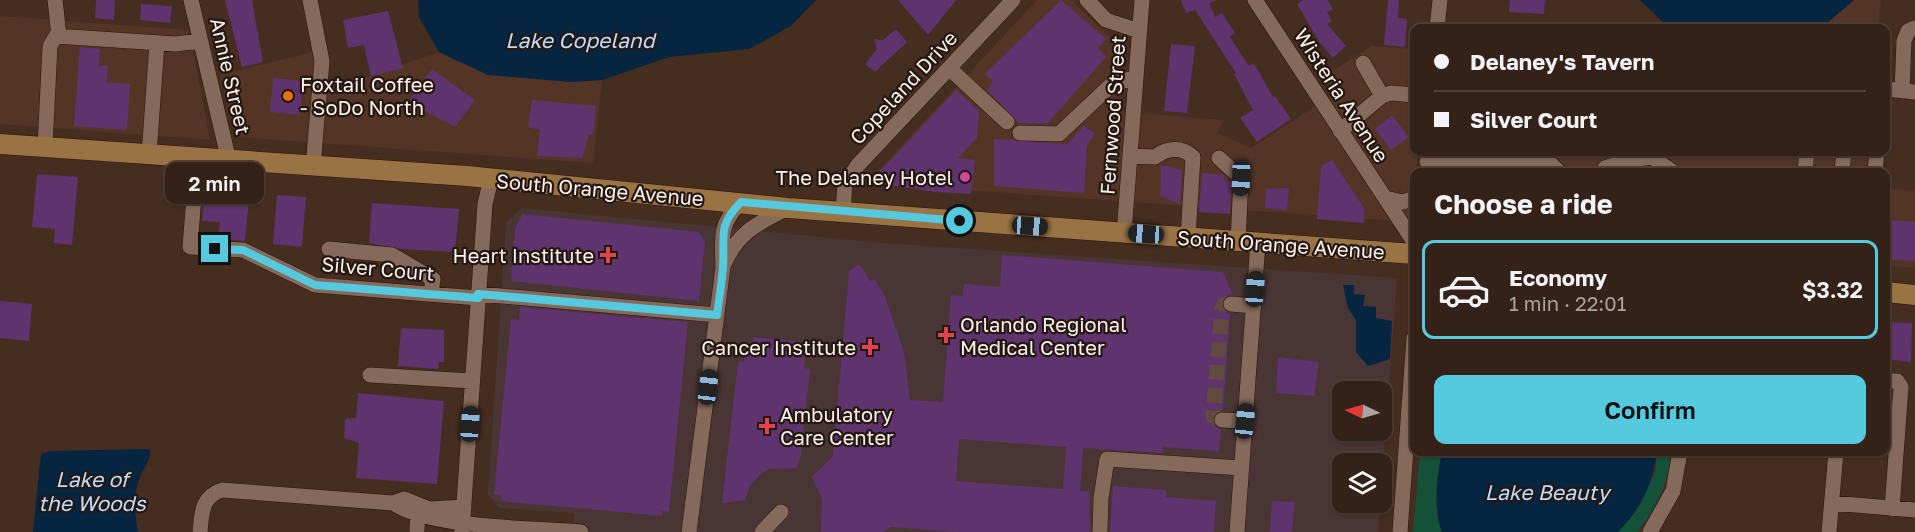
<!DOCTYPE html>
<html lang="en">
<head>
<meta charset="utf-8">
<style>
	body { margin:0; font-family:"Golos Text",sans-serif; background:#3c2a21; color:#f1f3f6; height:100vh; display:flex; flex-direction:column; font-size:22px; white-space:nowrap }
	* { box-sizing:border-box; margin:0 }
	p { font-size:20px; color:#a9a4a2 }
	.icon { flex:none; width:33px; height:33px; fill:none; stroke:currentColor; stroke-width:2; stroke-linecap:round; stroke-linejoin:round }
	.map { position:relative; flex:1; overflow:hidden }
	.side { position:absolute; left:1410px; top:168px; width:480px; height:288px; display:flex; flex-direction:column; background:#342218; border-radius:12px; box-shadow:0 2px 4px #0004,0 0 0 2px #4e3f37 }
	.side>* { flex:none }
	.top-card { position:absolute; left:1410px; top:24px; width:480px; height:132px; border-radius:12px; box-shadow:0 2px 4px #0004,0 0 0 2px #4e3f37; display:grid; align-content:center; height:132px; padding:0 24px; background:#342218 }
	.needle { width:39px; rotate:275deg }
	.controls { position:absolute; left:1332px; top:381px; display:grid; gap:12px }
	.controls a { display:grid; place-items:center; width:60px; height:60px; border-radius:12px; background:#342218; box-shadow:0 2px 4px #0004,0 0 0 2px #4e3f37; font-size:30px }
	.end { position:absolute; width:27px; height:27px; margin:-14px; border:8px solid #55cadf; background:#111; box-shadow:0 0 0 3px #111 }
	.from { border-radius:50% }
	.bubble { position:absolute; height:42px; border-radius:12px; background:#342218; box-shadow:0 2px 4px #0004,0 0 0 2px #4e3f37; font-size:20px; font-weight:600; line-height:42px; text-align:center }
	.car { position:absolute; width:18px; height:36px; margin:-18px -9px; border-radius:8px; box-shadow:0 0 4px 2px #0007; background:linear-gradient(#222 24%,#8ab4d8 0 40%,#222 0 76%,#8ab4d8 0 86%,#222 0) }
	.top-card b { display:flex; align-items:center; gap:21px; height:57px; font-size:22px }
	.top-card b+b { border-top:2px solid #4e3f37 }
	.top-card i { width:15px; height:15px; background:#f1f3f6 }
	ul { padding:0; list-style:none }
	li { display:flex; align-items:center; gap:18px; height:99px; margin:0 12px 9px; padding:0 12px; border:3px solid transparent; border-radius:12px }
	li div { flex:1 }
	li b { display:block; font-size:22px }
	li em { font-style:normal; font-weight:600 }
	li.on { border-color:#55cadf }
	li>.icon { width:54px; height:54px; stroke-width:1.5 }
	h2 { padding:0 24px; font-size:27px; line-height:72px }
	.button { display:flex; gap:12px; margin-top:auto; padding:12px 24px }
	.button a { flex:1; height:69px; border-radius:12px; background:#55cadf; color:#111; font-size:24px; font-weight:600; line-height:69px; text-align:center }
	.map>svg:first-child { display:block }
	.built { fill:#543525 }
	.medical { fill:#4a3535; fill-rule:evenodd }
	.green { fill:#135239 }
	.water { fill:#062541 }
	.building { fill:#5f336d; fill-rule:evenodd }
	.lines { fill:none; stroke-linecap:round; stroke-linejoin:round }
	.minor-tunnel { stroke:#614a3e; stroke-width:15; stroke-dasharray:15 8; stroke-linecap:butt }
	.minor-casing { stroke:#2b1409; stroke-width:16 }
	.major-casing { stroke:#2b1409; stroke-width:21 }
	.minor { stroke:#85695b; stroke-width:15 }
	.major { stroke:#997344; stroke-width:20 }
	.route { stroke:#55cadf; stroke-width:8 }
	.food-dot { fill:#e8710a; stroke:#231813; stroke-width:2 }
	.hotel-dot { fill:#d1479c; stroke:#231813; stroke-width:2 }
	.health-dot { fill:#e0444e; stroke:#231813; stroke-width:2 }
	.labels { text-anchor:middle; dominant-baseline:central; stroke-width:4.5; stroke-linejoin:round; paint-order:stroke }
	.street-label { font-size:20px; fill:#fef1ea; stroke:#231813 }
	.poi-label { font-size:20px; fill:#fef1ea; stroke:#231813; text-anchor:start }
	.water-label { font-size:21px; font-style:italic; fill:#bfdcfd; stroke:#231813 }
</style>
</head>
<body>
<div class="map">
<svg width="1915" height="532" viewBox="0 0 1915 532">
	<rect width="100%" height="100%" fill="#452d20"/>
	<path class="built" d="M1037 0H1071L1120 47 1116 111 1224 120 1218 133 1251 148 1334 94 1324 77 1371 46 1414 49V152H1418L1412 222 867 183Z
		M1854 0H1881L1878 28H1821Z
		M0 16 189 30 210 140 0 124Z
		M313 52 327 91 439 52 458 62 530 78 571 82 602 80 593 163 236 137 220 75Z
		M1441 152H1868L1867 172H1439Z
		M1886 188 1915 191V268L1886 266Z"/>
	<path class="medical" d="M522 208 884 243 1397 278 1382 481V464H1342V502L1380 503 1378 532H573L574 513 500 508 488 495 506 223ZM1342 392H1382V430H1342Z"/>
	<path class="green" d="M1420 452H1442C1437 474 1433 510 1442 532H1413Z
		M1657 452H1671C1669 483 1656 508 1637 532H1618L1655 473Z"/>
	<path class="water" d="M418 0H816L791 26 749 49 669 57 602 80 571 82 488 75 439 52 419 17Z
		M1640 0H1854L1821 28H1669Z
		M1343 285H1354V294L1365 295 1363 306 1376 307V318L1392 321 1390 359 1368 366 1356 352V320L1348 308Z
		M150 449C151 461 145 465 141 475 132 494 135 513 138 532H33L41 454 50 451Z
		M1442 452H1657C1653 484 1641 509 1618 532H1442C1433 510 1437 474 1442 452Z"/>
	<path class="building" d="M96 0H115L114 20 95 18Z
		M225 0H252L263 62 242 67Z
		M898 0H956L928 35Z
		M1061 0 1106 39 1098 48 1106 57 1047 124 1019 123 987 90 993 81 985 74Z
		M1181 0H1217L1209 3 1215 17 1222 13 1235 33 1230 37 1249 66 1254 63 1273 97 1275 96 1291 119 1257 142 1240 118 1253 110 1234 74 1236 73 1195 10 1186 13Z
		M1303 0H1328L1333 9 1327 12 1332 21 1327 24 1346 46 1333 58 1320 43 1297 4Z
		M1388 0H1399L1398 18 1407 19 1405 47 1384 45Z
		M1510 0H1545L1544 14 1509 12Z
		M141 4 172 6 170 23 140 20Z
		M388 11 403 68 371 76 364 45 348 48 343 20Z
		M896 29 907 42 875 72 865 64 877 49 874 39 883 40Z
		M1171 44 1195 46 1187 113 1164 111Z
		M80 47 100 49 99 66H108L107 82 130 84 127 130 74 126Z
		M432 69 475 100 455 127 408 102Z
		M273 78 303 81 300 115 270 112Z
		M956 90 979 111 977 138 958 158 975 160 971 194 935 192 870 182Z
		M532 100 596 106 593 135 589 134 582 158 537 156 540 130 528 127Z
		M1392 115 1409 137 1391 150 1375 129Z
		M1083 126 1095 133 1087 146 1084 193 994 186V139L1068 144Z
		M1332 160 1364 208V223L1317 219 1321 166Z
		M1161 165 1182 170 1180 204 1160 196Z
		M1202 173 1223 175 1225 181 1231 182 1230 214 1199 212Z
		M37 174 78 177 72 245 54 243 55 229 32 227Z
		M205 185 250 189 245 241 218 239 220 222 202 221Z
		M1289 188 1287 210 1265 208 1266 189Z
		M277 195 306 197 302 247 273 244Z
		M372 203 459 209 455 252 400 249 369 243Z
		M522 214 699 232 705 241 699 301 511 281 515 229Z
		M1886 220 1915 222V261L1886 259Z
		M1002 255 1223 272 1232 293 1223 298 1221 304 1225 312 1230 314 1223 410 1217 412 1212 419 1214 425 1221 430 1219 451 1163 447 1162 453 1083 448 1080 491H1089L1090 532H955L891 527 883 532H821L822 499 812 477 833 456 849 271 859 264 871 281 875 279 885 297 904 352 910 400 943 402 951 295 963 296 964 284 1000 287ZM959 439 1066 447 1063 489 956 481Z
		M0 301 32 304 29 341 0 338Z
		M520 307 688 322 669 512 662 511V516L501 501V495H494L511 319 519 320Z
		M1886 322 1912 323 1911 362 1886 359Z
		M401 328 444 330V362H439L438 369 398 366Z
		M753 337 801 342 800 349H806L804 368 810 369 801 455 797 468 769 469 762 473 750 486 745 500 722 503 738 361 744 362 746 343 752 344Z
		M1278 357 1319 362 1314 396 1276 393Z
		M358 393 444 401 437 484 356 478 359 443 344 438 345 419 356 418Z
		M1113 486 1166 490V497L1216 501 1214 532H1110Z
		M1272 501 1295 502 1292 532H1270Z"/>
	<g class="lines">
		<path class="minor-tunnel" d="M1222 420 1213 416 1222 308 1225 304H1231"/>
		<defs>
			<path id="minor" d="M55 0 59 36
				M191 0 229 161
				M310 0 322 61 313 167
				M1087 0 1106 20 1139 31
				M1255 0 1414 242
				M1437 28 1440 0
				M1363 63 1382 96
				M949 68 1007 122
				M1886 89 1915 92
				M1902 91 1904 41 1908 31 1915 28
				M1340 131 1382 96 1391 93 1414 95
				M1020 133 1059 134 1111 85 1136 77
				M45 147 50 46 56 36 175 44 201 41
				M1441 152 1550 163 1559 172
				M1652 152V157L1673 172
				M149 155 157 43
				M1130 156 1155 157C1166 148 1182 146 1193 157L1188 237
				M197 158 190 247 243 250 315 285 478 298
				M1219 158 1241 178 1238 241
				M1427 162 1500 171
				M1605 168 1630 160 1652 157
				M1805 172 1807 152
				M1842 172 1844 152
				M1875 172 1877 152
				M1385 198 1403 202 1414 198
				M843 212 845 184 858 165 1013 0
				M1124 233 1142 0
				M329 249 392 255 433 279 431 294
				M724 264C739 231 757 224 788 208
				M479 294 717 315
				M1231 304 1254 306
				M370 375 472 381
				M1886 381H1897L1901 387 1892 509
				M1222 420 1245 421
				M393 503 404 499 429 509 464 507
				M1832 503 1915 510
				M417 529 418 513
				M462 531 485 204 491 179
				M200 532C202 513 201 497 222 490L393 503C428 528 534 528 581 532
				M689 532 723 267C722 238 719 224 741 202
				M762 532 781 512
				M1100 532 1101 498 1107 459 1241 468
				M1237 532 1258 242
				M1400 532 1414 338
				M1650 532 1673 491 1680 452
				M1829 532 1836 452"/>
			<path id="major" d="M0 144 467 176 788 208 1414 254
				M1886 292 1915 295"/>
		</defs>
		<use href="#minor" class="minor-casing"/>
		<use href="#major" class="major-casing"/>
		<use href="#minor" class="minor"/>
		<use href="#major" class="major"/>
	</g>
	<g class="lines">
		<path class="route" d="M215 249 243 250 315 285 478 298V294L717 315C719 299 722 283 723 267 725 237 717 226 741 202L960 221"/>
	</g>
	<circle class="food-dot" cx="288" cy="96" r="6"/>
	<circle class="hotel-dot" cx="965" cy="177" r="6"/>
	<g class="health-dot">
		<path d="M605 246h6v6h6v6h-6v6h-6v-6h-6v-6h6z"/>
		<path d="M943 326h6v6h6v6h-6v6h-6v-6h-6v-6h6z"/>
		<path d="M867 338h6v6h6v6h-6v6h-6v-6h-6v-6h6z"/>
		<path d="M764 417h6v6h6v6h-6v6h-6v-6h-6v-6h6z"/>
	</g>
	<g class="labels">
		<g class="street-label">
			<text transform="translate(231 76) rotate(77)">Annie Street</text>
			<text transform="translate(903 87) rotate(-47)">Copeland Drive</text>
			<text transform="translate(1342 95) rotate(57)">Wisteria Avenue</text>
			<text transform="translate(1112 115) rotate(-86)">Fernwood Street</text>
			<text transform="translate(600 189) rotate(5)">South Orange Avenue</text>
			<text transform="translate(1281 244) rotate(4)">South Orange Avenue</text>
			<text transform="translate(378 268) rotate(5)">Silver Court</text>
		</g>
		<g class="poi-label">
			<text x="300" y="84">Foxtail Coffee<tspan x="300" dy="23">- SoDo North</tspan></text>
			<text x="953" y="177" text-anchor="end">The Delaney Hotel</text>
			<text x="594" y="255" text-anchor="end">Heart Institute</text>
			<text x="960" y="324">Orlando Regional<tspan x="960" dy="23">Medical Center</tspan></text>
			<text x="856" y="347" text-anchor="end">Cancer Institute</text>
			<text x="780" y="414">Ambulatory<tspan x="780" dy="23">Care Center</tspan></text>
		</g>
		<g class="water-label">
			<text x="580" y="40">Lake Copeland</text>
			<text x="92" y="479">Lake of<tspan x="92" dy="24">the Woods</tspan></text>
			<text x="1547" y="492">Lake Beauty</text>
		</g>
	</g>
</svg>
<div class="controls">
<a><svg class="needle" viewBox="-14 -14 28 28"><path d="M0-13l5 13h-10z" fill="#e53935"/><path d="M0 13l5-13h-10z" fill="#a9a4a2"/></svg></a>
<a><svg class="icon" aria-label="layers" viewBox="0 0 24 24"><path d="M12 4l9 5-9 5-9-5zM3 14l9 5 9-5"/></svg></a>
</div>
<i class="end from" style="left:960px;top:221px"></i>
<i class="end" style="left:215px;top:249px"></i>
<div class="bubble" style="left:165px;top:162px;width:99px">2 min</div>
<i class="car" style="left:1241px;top:178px;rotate:182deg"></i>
<i class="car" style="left:1030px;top:226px;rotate:94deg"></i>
<i class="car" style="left:1146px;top:234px;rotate:274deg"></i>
<i class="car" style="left:1255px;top:289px;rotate:4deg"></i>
<i class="car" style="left:708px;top:387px;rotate:7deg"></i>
<i class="car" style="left:1245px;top:421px;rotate:6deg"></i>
<i class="car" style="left:470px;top:424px;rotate:4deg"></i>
<div class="top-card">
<b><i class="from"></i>Delaney's Tavern</b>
<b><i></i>Silver Court</b>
</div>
<section class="side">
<h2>Choose a ride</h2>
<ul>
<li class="on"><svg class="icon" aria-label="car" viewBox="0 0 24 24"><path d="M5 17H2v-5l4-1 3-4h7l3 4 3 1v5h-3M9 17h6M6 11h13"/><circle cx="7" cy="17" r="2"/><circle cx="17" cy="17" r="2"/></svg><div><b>Economy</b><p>1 min · 22:01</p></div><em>$3.32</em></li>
</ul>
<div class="button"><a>Confirm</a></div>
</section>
</div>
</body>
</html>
